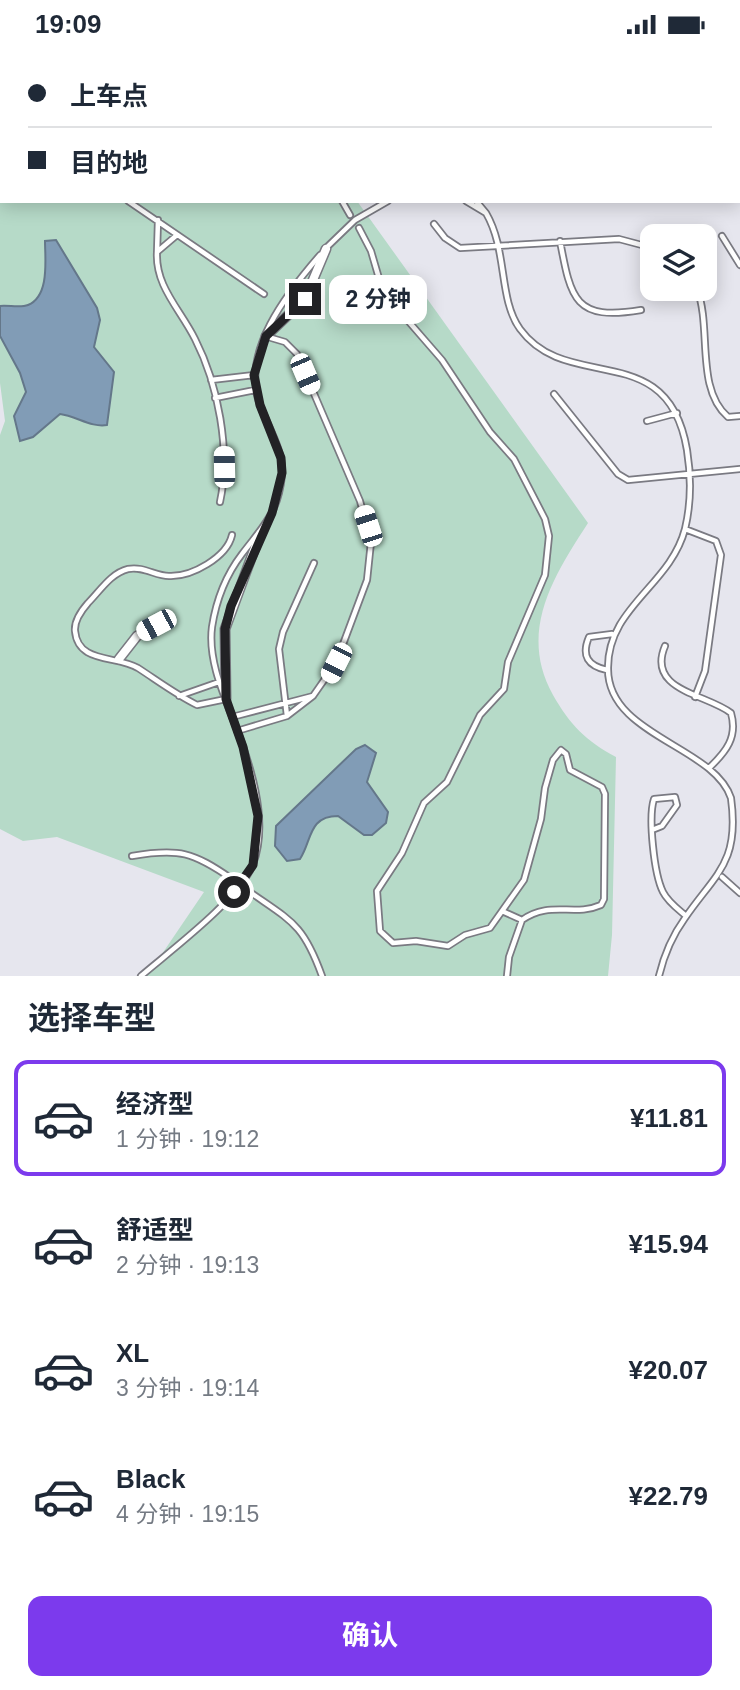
<!DOCTYPE html>
<html lang="zh">
<head>
<meta charset="utf-8">
<style>
	body { margin:0; font-family:Arial,"Noto Sans SC",sans-serif; background:#f2f2f3; color:#1f2937; height:100vh; display:flex; flex-direction:column; font-size:26px; white-space:nowrap }
	* { box-sizing:border-box; margin:0 }
	p { font-size:23px; color:#747a83 }
	.icon { flex:none; width:38px; height:38px; fill:none; stroke:currentColor; stroke-width:2; stroke-linecap:round; stroke-linejoin:round }
	.map { position:relative; height:927px; overflow:hidden }
	.side { display:flex; flex-direction:column; background:#fff; flex:1 }
	.side>* { flex:none }
	.hud { position:absolute; left:0px; top:0px; width:740px; height:154px; box-shadow:0 4px 18px #0003; display:grid; align-content:center; height:154px; padding:0 28px; background:#fff }
	.buttons { position:absolute; left:640px; top:175px; display:grid; gap:14px }
	.buttons a { display:grid; place-items:center; width:77px; height:77px; border-radius:14px; background:#fff; box-shadow:0 4px 18px #0003; font-size:35px }
	.end { position:absolute; width:32px; height:32px; margin:-16px; border:9px solid #222225; background:#fff; box-shadow:0 0 0 4px #fff }
	.from { border-radius:50% }
	.bubble { position:absolute; height:49px; border-radius:14px; background:#fff; box-shadow:0 4px 18px #0003; font-size:23px; font-weight:700; line-height:49px; text-align:center }
	.car { position:absolute; width:21px; height:42px; margin:-21px -10px; border-radius:9px; box-shadow:0 0 5px 2px #0007; background:linear-gradient(#fff 24%,#345 0 40%,#fff 0 76%,#345 0 86%,#fff 0) }
	.hud b { display:flex; align-items:center; gap:24px; height:66px; font-size:26px }
	.hud b+b { border-top:2px solid #e0e1e3 }
	.hud i { width:18px; height:18px; background:#1f2937 }
	ul { padding:0; list-style:none }
	li { display:flex; align-items:center; gap:21px; height:116px; margin:0 14px 10px; padding:0 14px; border:4px solid transparent; border-radius:14px }
	li div { flex:1 }
	li b { display:block; font-size:26px }
	li em { font-style:normal; font-weight:700 }
	li.active { border-color:#7c3aed }
	li>.icon { width:63px; height:63px; stroke-width:1.5 }
	h2 { padding:0 28px; font-size:32px; line-height:84px }
	.button { display:flex; gap:14px; margin-top:auto; padding:14px 28px }
	.button a { flex:1; height:80px; border-radius:14px; background:#7c3aed; color:#fff; font-size:28px; font-weight:700; line-height:80px; text-align:center }
	.status { display:flex; justify-content:space-between; align-items:center; height:49px; padding:0 35px; background:#fff; direction:ltr }
	.status svg { height:19px; fill:currentColor }
	.map>svg:first-child { display:block }
	.green { fill:#b6dac8 }
	.water { fill:#819cb6; stroke:#64778a; stroke-width:2 }
	.lines { fill:none; stroke-linecap:round; stroke-linejoin:round }
	.lane-casing { stroke:#7a7a82; stroke-width:8 }
	.street-casing { stroke:#7a7a82; stroke-width:11 }
	.lane { stroke:#fff; stroke-width:4.5 }
	.street { stroke:#fff; stroke-width:8 }
	.route { stroke:#222225; stroke-width:9 }
</style>
</head>
<body>
<div class="status"><b>19:09</b><svg viewBox="0 0 49 12"><path d="M0 12V9h3v3zM5 12V6h3v6zM10 12V3h3v9zM15 12V0h3v12zM26 1h20v11H26zM47 4h2v5h-2z"/></svg></div>
<div class="map">
<svg width="740" height="927" viewBox="0 0 740 927">
	<rect width="100%" height="100%" fill="#e6e6ee"/>
	<path class="green" d="M0 0 225 2H2V152H357L588 474C553 528 518 583 553 646 570 676 586 692 616 708L612 886 608 927H147L204 843 57 788 23 792 0 780V386L5 372 0 334Z"/>
	<path class="water" d="M56 191 97 259 100 271 94 298 114 323 107 376C92 379 76 367 60 365L33 388 20 392 14 367 26 343 20 324 0 287V257C8 256 21 259 28 256 50 247 45 210 45 192Z
		M365 696 376 704 367 733 388 763 386 774 372 786H364L338 767C308 767 312 792 300 810L287 812 275 797 276 777 356 700Z"/>
	<g class="lines">
		<defs>
			<path id="lane" d="M176 0 185 2
				M316 0 319 2
				M438 0V2
				M525 0V2
				M666 0V2
				M378 2 384 0
				M414 2 420 0
				M128 152 264 245
				M342 152 350 166
				M466 152 486 164 476 152
				M486 164C508 202 498 249 520 280 568 346 668 287 687 401 691 426 691 455 685 480 670 537 607 558 608 620 608 687 714 697 731 749 740 814 715 825 685 869 672 887 664 906 659 927
				M158 171 157 203 177 186
				M434 175 445 189 460 199 619 190 653 199
				M359 179 371 202 383 243 442 311 490 383 514 410 545 470 549 487 545 526 508 613 504 640 480 666 447 733 424 754 402 804 377 842 380 882 393 894 416 892 448 897 465 886 490 879 524 831 541 770 545 739 553 711 561 701 566 705 570 721 602 738 605 745 604 850 601 856C574 868 550 851 522 871L509 908 507 927
				M722 187 740 216
				M560 192C571 251 575 272 641 261
				M326 199 355 171 388 152
				M157 203C155 237 180 260 195 290 218 335 231 402 220 453
				M697 240C712 278 695 340 728 368L740 367
				M268 288 285 293 297 305 360 452 371 493 367 531 336 614 313 647
				M211 331 254 326
				M554 345 618 425 628 431 740 420
				M215 349 255 341
				M647 372 677 364
				M685 480 716 492 721 506 705 622 695 648
				M665 597C646 642 707 645 731 664 738 688 726 703 709 719
				M607 621C588 617 581 607 589 588L612 585
				M179 647 219 633
				M226 650 197 656C175 645 158 632 138 619 116 606 78 615 75 582 74 572 81 562 88 554 100 542 111 524 128 520 144 517 155 527 169 527 192 528 227 508 232 486
				M287 667 279 600 283 583 314 514
				M232 668 313 647 287 667 237 682
				M652 781 662 777 677 756 675 748 654 750C648 768 654 825 663 843 668 853 678 860 686 867
				M132 807C179 799 193 803 232 830
				M722 828 740 844
				M247 841C291 872 303 874 322 927
				M502 862 522 871
				M141 927C170 902 240 850 253 815 270 771 249 712 233 670 222 642 208 609 212 578 216 552 226 526 242 505 263 477 278 465 282 426 284 402 268 378 260 356 240 303 287 244 320 206"/>
			<path id="street" d="M266 287 305 250 326 200
				M119 610 137 587 156 576
				M226 650 225 580 260 485"/>
		</defs>
		<use href="#lane" class="lane-casing"/>
		<use href="#street" class="street-casing"/>
		<use href="#lane" class="lane"/>
		<use href="#street" class="street"/>
	</g>
	<g class="lines">
		<path class="route" d="M234 843 253 816 258 767 243 698 226 650 225 580 231 557 272 464 282 424 281 409 260 356 254 326 266 287 305 250"/>
	</g>
</svg>
<div class="buttons">
<a><svg class="icon" aria-label="layers" viewBox="0 0 24 24"><path d="M12 4l9 5-9 5-9-5zM3 14l9 5 9-5"/></svg></a>
</div>
<i class="end from" style="left:234px;top:843px"></i>
<i class="end" style="left:305px;top:250px"></i>
<div class="bubble" style="left:329px;top:226px;width:98px">2 分钟</div>
<i class="car" style="left:305px;top:325px;rotate:157deg"></i>
<i class="car" style="left:224px;top:418px;rotate:359deg"></i>
<i class="car" style="left:368px;top:477px;rotate:342deg"></i>
<i class="car" style="left:156px;top:576px;rotate:242deg"></i>
<i class="car" style="left:336px;top:614px;rotate:207deg"></i>
<div class="hud">
<b><i class="from"></i>上车点</b>
<b><i></i>目的地</b>
</div>
</div>
<section class="side">
<h2>选择车型</h2>
<ul>
<li class="active"><svg class="icon" aria-label="car" viewBox="0 0 24 24"><path d="M5 17H2v-5l4-1 3-4h7l3 4 3 1v5h-3M9 17h6M6 11h13"/><circle cx="7" cy="17" r="2"/><circle cx="17" cy="17" r="2"/></svg><div><b>经济型</b><p>1 分钟 · 19:12</p></div><em>¥11.81</em></li>
<li><svg class="icon" aria-label="car" viewBox="0 0 24 24"><path d="M5 17H2v-5l4-1 3-4h7l3 4 3 1v5h-3M9 17h6M6 11h13"/><circle cx="7" cy="17" r="2"/><circle cx="17" cy="17" r="2"/></svg><div><b>舒适型</b><p>2 分钟 · 19:13</p></div><em>¥15.94</em></li>
<li><svg class="icon" aria-label="car" viewBox="0 0 24 24"><path d="M5 17H2v-5l4-1 3-4h7l3 4 3 1v5h-3M9 17h6M6 11h13"/><circle cx="7" cy="17" r="2"/><circle cx="17" cy="17" r="2"/></svg><div><b>XL</b><p>3 分钟 · 19:14</p></div><em>¥20.07</em></li>
<li><svg class="icon" aria-label="car" viewBox="0 0 24 24"><path d="M5 17H2v-5l4-1 3-4h7l3 4 3 1v5h-3M9 17h6M6 11h13"/><circle cx="7" cy="17" r="2"/><circle cx="17" cy="17" r="2"/></svg><div><b>Black</b><p>4 分钟 · 19:15</p></div><em>¥22.79</em></li>
</ul>
<div class="button"><a>确认</a></div>
</section>
</body>
</html>
